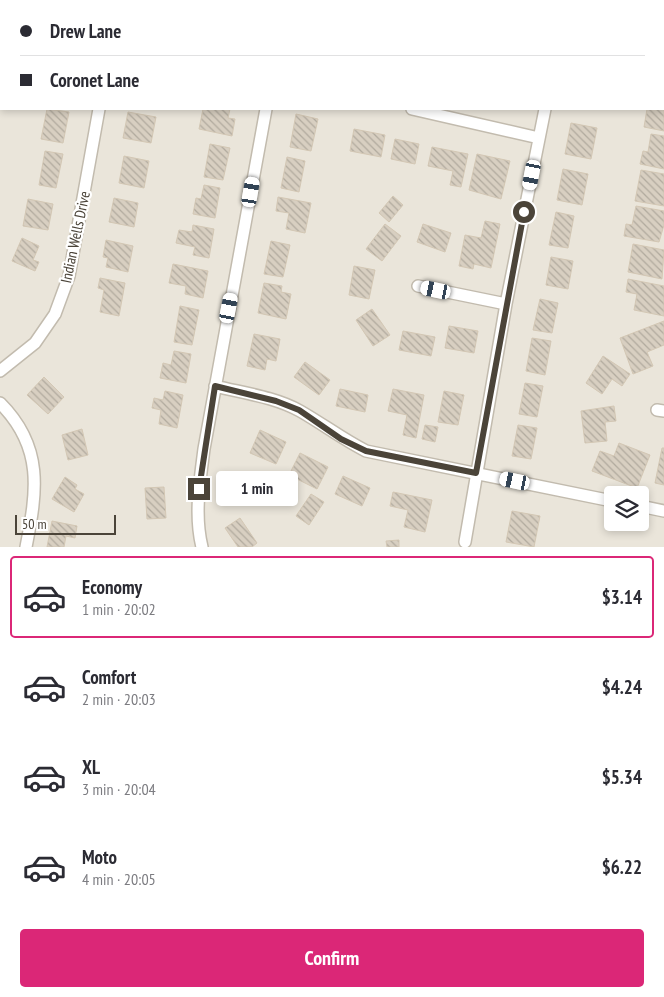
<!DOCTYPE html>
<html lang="en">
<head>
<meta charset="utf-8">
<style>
	body { margin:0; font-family:"PT Sans Narrow",sans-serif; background:#f2f2f3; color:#2b2b33; height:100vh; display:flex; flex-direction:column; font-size:19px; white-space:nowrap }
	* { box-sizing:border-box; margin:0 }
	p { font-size:16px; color:#7c7c81 }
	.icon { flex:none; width:28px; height:28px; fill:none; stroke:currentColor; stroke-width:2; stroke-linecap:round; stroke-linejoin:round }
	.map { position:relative; height:547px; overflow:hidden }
	.details { display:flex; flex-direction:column; background:#fff; flex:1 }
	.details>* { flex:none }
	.banner { position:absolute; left:0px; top:0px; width:665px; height:110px; box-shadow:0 2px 8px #0003; display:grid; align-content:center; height:110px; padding:0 20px; background:#fff }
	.tools { position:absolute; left:604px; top:486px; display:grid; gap:10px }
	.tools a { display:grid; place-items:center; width:45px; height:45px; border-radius:5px; background:#fff; box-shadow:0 2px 8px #0003; font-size:25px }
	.scale { position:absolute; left:15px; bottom:12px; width:101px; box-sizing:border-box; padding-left:5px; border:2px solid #4b4439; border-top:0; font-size:14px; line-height:18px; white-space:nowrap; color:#4b4439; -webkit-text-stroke:4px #fff; paint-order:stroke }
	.end { position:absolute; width:22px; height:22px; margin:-11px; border:6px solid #4b4439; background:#fff; box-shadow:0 0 0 2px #fff }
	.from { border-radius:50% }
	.bubble { position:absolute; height:35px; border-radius:5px; background:#fff; box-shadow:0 2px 8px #0003; font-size:16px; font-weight:700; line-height:35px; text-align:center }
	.car { position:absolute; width:15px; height:30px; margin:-15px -8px; border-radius:6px; box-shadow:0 0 4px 1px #0007; background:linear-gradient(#fff 24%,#345 0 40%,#fff 0 76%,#345 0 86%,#fff 0) }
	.banner b { display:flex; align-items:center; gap:18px; height:48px; font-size:19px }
	.banner b+b { border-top:1px solid #e1e1e2 }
	.banner i { width:12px; height:12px; background:#2b2b33 }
	ul { padding:9px 0 0; list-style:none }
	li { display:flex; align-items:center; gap:15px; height:82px; margin:0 10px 8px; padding:0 10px; border:2px solid transparent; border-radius:5px }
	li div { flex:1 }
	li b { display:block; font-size:19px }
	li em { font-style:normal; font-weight:700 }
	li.on { border-color:#db2777 }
	li>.icon { width:45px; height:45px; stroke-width:1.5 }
	.primary-button { display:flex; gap:10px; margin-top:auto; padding:10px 20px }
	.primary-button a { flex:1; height:58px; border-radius:5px; background:#db2777; color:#fff; font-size:20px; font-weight:700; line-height:58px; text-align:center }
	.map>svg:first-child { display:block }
	.residential { fill:#eae5da; fill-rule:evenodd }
	.building { fill:url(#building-back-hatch); stroke:#d3c7b4 }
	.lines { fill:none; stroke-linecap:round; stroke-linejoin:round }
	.minor-casing { stroke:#c2bbae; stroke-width:14 }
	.secondary-casing { stroke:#d6c79b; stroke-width:19 }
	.minor { stroke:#fff; stroke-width:11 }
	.secondary { stroke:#fff3cd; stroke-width:16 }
	.route { stroke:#4b4439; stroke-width:6 }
	.labels { text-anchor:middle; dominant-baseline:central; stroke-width:4.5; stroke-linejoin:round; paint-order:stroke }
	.street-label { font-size:15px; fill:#4b4439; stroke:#fff }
</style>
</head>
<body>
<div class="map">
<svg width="664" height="547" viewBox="0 0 664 547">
	<defs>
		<pattern id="building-back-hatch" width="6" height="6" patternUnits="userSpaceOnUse" patternTransform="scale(1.25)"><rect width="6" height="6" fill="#d8cfc1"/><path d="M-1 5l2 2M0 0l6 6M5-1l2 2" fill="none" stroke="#b1aa9e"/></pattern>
	</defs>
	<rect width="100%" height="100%" fill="#f6f3ec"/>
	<path class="residential" d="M0 0 277 1H1V109H664V85V547H0ZM612 495H640V522H612Z"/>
	<path class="building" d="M0 53H1V79H0Z
		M664 105V131L644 127 647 109H664Z
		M47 109 69 112 63 143 41 139Z
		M203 109H230L228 118 235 119 232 136 199 129Z
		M128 112 156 117 151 143 123 138Z
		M296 114 318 119 311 151 290 147Z
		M571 123 597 128 591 159 565 154Z
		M354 129 385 135 381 157 350 151Z
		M651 134 664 136V169L640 164 643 151 648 152Z
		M395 139 419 144 415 164 391 159Z
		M210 144 230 148 223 180 204 177Z
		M432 147 468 154 461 187 450 185 453 171 428 166Z
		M45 151 63 154 56 188 39 185Z
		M477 154 510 161 501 199 469 190Z
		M124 156 149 161 144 188 119 183Z
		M287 157 305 161 299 192 281 188Z
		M563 169 588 174 582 205 557 200Z
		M641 170 664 174V206L635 201Z
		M204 185 220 188 215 218 193 214 196 198 201 199Z
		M393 196 403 205 389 222 379 213Z
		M278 197 311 203 305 233 286 229 289 213 276 211Z
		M114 198 138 203 134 227 109 222Z
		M28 199 53 204 48 230 23 226Z
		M636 206 664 211V225L659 242 624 236 626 224 632 225Z
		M556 212 574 216 568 248 549 245Z
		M485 221 500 224 491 268 474 264 473 269 459 266 465 235 481 238Z
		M385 224 401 236 382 261 366 249Z
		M423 224 451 233 445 252 417 242Z
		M193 225 214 229 209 258 193 255 195 247 176 243 179 230 192 232Z
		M22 238 39 246 33 260 39 262 35 271 12 261Z
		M106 240 133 246 128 272 106 267 108 258 103 257Z
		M271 241 290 245 283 277 264 274Z
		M633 244 664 250 662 279 628 272Z
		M551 257 573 261 568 289 546 285Z
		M173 264 208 271 203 298 185 294 186 286 169 283Z
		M354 266 375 270 369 299 349 295Z
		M100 278 125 283 119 316 100 312 104 290 98 288Z
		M628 279 664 286V316L634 310 637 294 626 292Z
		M264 283 282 286 281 292 291 294 286 319 258 313Z
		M540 299 558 303 552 333 533 330Z
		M180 306 199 310 192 345 174 342Z
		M372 309 390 335 373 346 356 320Z
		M664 321V345L647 352 653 366 633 374 620 338Z
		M449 326 478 331 474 353 445 348Z
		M403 331 435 337 431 356 399 350Z
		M254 334 280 339 276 361 267 359 265 370 247 366Z
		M532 338 551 341 545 375 526 371Z
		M174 351 191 354 186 383 160 378 163 363 171 365Z
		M603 356 630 374 622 386 612 379 602 394 586 383Z
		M305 362 330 380 319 395 294 377Z
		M44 377 64 397 48 414 27 395Z
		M525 383 543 386 537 417 519 414Z
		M340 389 368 395 365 412 336 406Z
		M393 389 424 395 416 438 403 435 407 415 388 411Z
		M165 391 183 395 177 428 159 424 161 410 152 408 154 398 163 400Z
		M444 391 464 395 458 425 438 422Z
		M614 406 616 421 605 422 607 441 585 443 581 411Z
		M425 425 438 427 435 442 422 439Z
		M518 425 537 428 531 459 512 456Z
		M82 429 88 455 68 460 62 435Z
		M260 430 286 442 276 464 250 453Z
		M619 443 650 455 637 488 592 471 600 451 614 456Z
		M662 448H664V485L655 483Z
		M300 453 328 467 317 489 289 475Z
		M343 476 370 488 362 506 335 494Z
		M65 477 77 485 75 489 84 494 74 512 52 499Z
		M164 487 166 518 147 519 145 488Z
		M393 492 432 500 425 532 404 527 408 510 390 506Z
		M311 494 324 502 309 525 296 516Z
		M512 511 540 516 534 547 506 542Z
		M240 518 257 543 252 547H238L225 528Z
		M52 521 77 526 75 538 66 536 64 547H47Z
		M399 540V547H387L386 541Z"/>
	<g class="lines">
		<defs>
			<path id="minor" d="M120 1V0
				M0 23H1
				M412 109 539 138
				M418 286 506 304
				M0 371 35 343 55 314 69 276 99 109
				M215 386C243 393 275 397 300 411 323 424 342 439 366 451L612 501
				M0 403C44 447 37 491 26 547
				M657 410 664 411
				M640 506 664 511
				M465 542 506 304 545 109
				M202 547C194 515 200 481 204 449L266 109"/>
			<path id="secondary" d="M362 0 368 1
				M485 0 491 1"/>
		</defs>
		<use href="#minor" class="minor-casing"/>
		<use href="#secondary" class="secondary-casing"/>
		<use href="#minor" class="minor"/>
		<use href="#secondary" class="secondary"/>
	</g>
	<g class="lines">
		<path class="route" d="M199 489 215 386 276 401 299 410 341 439 366 451 476 473 524 212"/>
	</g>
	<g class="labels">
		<g class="street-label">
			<text transform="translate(75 237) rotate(-78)">Indian Wells Drive</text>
		</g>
	</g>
</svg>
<div class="tools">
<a><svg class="icon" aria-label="layers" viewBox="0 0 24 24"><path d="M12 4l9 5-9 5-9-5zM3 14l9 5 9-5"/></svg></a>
</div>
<div class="scale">50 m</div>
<i class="end from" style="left:524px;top:212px"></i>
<i class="end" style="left:199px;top:489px"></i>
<div class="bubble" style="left:216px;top:471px;width:82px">1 min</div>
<i class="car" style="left:532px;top:175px;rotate:191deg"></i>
<i class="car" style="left:251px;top:192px;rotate:10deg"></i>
<i class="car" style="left:436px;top:290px;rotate:282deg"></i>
<i class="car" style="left:229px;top:308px;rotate:11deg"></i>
<i class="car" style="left:515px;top:481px;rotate:282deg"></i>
<div class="banner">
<b><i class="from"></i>Drew Lane</b>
<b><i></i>Coronet Lane</b>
</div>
</div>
<section class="details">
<ul>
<li class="on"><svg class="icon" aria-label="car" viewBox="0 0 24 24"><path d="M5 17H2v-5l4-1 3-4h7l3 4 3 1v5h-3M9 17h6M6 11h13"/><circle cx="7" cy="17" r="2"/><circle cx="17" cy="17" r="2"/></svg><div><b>Economy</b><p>1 min · 20:02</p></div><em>$3.14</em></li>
<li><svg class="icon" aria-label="car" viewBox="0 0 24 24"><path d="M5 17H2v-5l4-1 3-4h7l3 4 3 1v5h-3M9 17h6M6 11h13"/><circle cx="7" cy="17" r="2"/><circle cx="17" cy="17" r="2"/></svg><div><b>Comfort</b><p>2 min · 20:03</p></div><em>$4.24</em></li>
<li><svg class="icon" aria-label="car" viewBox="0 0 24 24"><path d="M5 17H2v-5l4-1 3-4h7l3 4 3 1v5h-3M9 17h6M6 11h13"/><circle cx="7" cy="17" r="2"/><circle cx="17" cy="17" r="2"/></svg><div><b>XL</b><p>3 min · 20:04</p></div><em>$5.34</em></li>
<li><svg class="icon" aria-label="car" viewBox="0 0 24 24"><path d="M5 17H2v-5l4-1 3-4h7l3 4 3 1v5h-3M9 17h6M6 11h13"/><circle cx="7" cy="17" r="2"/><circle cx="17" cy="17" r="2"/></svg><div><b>Moto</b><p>4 min · 20:05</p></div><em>$6.22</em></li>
</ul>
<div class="primary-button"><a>Confirm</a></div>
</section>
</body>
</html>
